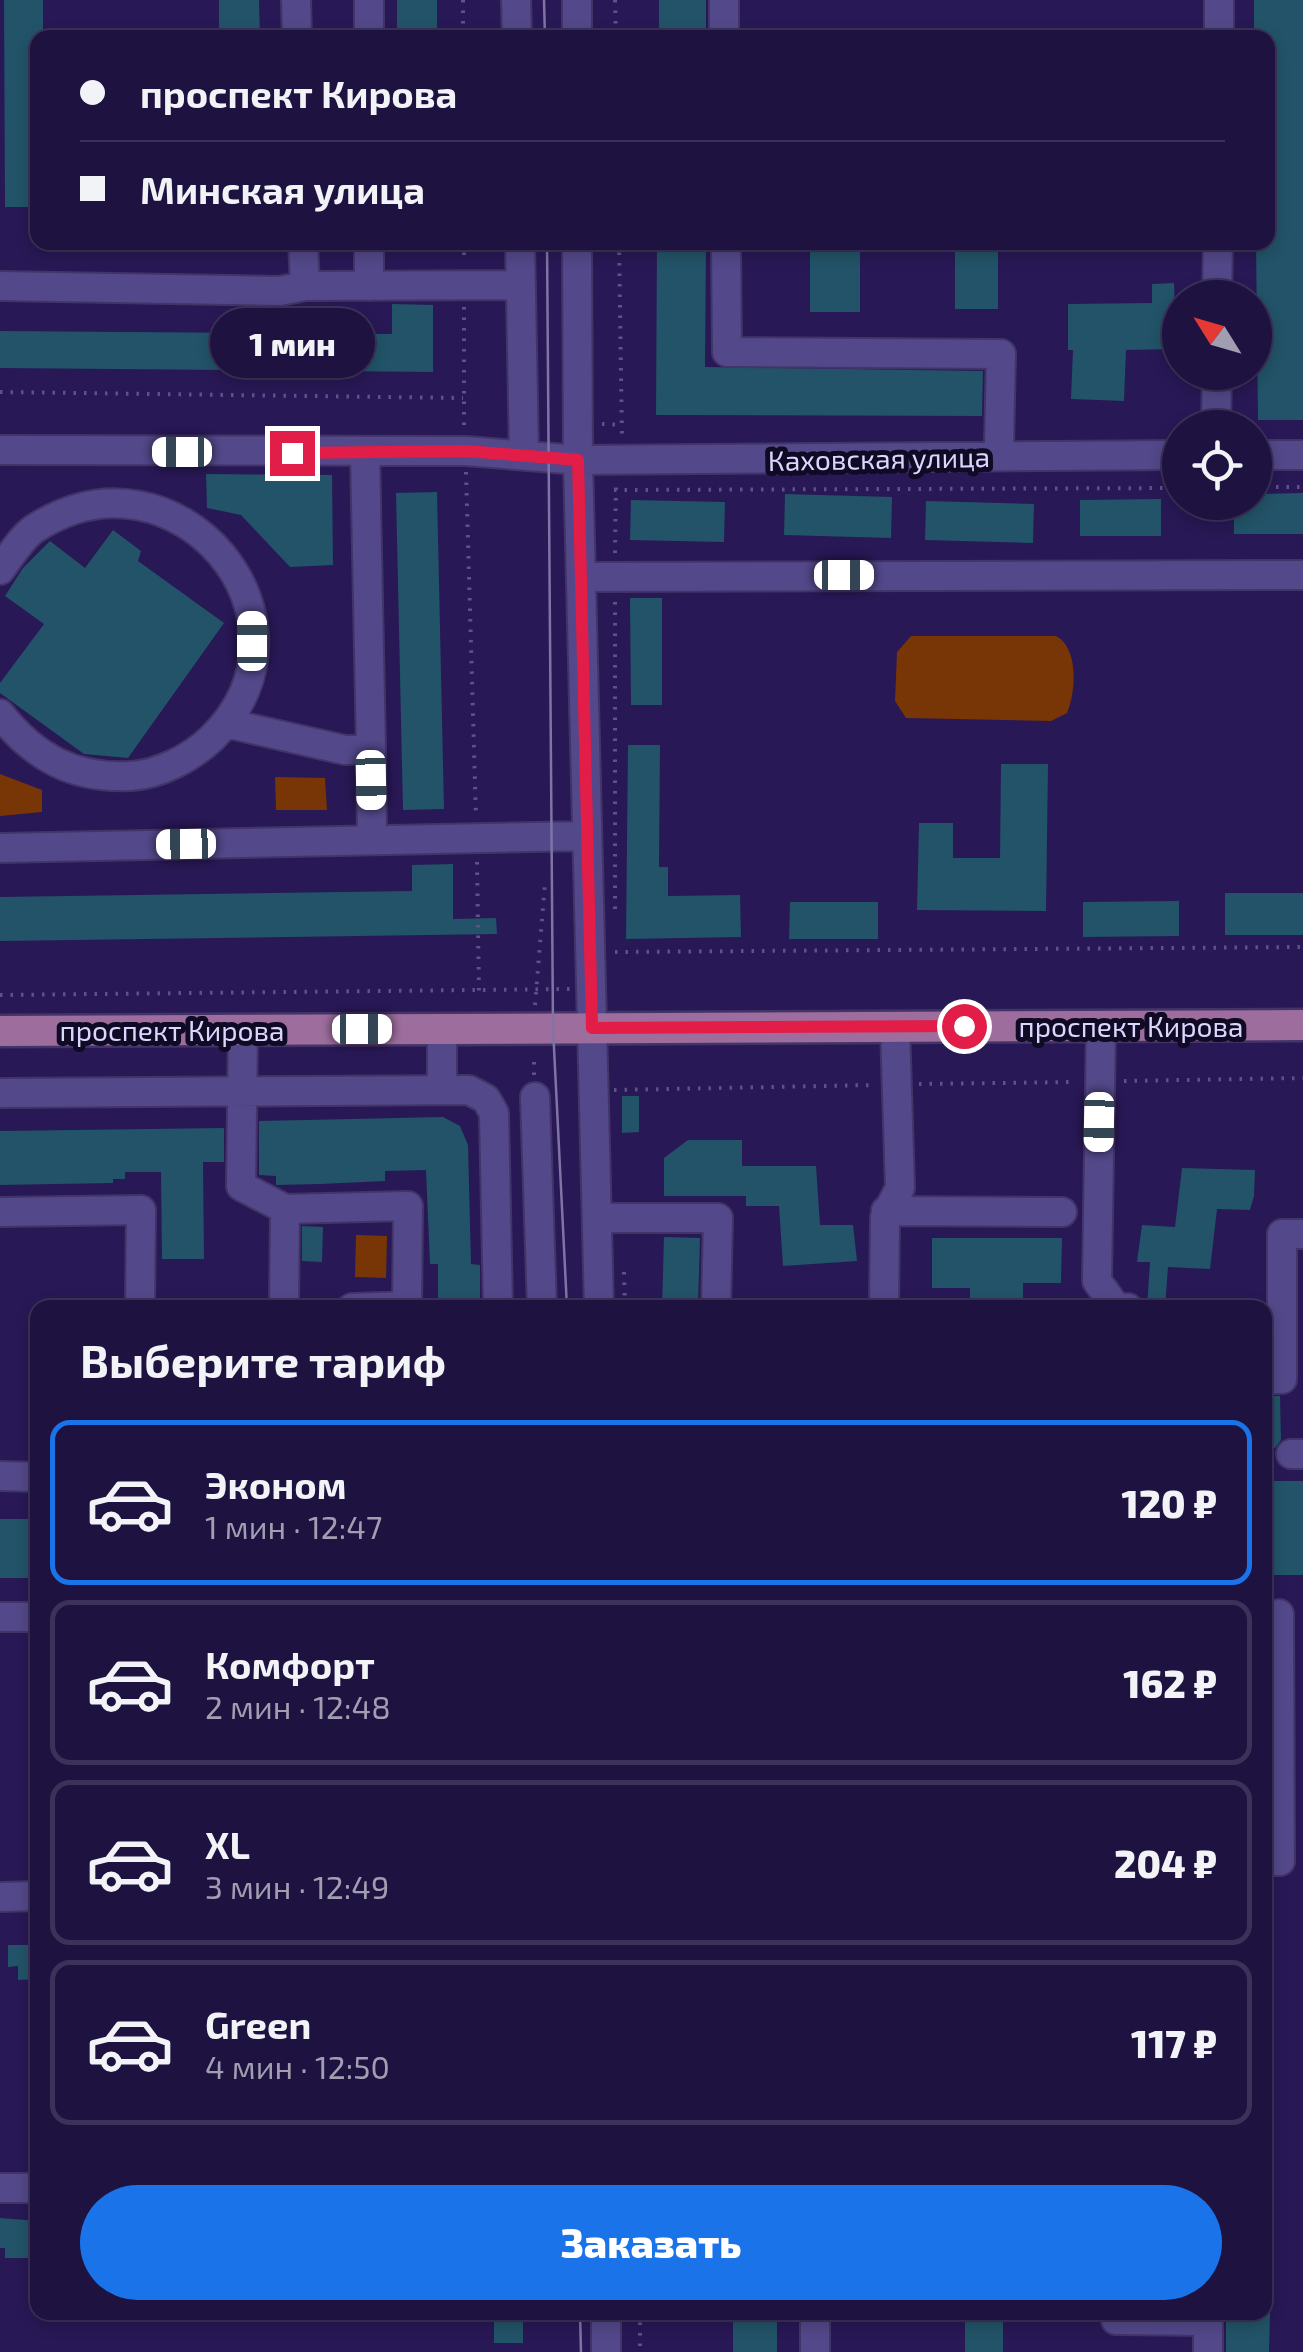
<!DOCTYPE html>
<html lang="ru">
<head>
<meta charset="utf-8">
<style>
	body { margin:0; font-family:"Exo 2",sans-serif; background:#2b204b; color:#f1f3f6; height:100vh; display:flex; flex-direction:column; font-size:38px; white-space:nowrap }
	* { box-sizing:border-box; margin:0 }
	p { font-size:32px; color:#a19eb1 }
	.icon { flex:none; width:55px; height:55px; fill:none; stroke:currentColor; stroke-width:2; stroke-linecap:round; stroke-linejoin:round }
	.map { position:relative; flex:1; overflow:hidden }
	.sheet { position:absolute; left:30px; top:1300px; width:1242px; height:1020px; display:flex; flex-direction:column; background:#1e1240; border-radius:20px; box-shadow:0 5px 15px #0003,0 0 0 2px #3c3259 }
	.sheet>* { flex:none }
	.hud { position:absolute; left:30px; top:30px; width:1245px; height:220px; border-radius:20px; box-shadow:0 5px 15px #0003,0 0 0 2px #3c3259; display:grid; align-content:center; height:220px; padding:0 50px; background:#1e1240 }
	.needle { width:65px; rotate:307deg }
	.tools { position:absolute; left:1162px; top:280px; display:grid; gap:20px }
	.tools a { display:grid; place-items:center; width:110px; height:110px; border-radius:50%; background:#1e1240; box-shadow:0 5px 15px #0003,0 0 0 2px #3c3259; font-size:50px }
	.end { position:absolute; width:45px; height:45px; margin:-22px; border:12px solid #e11d48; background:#fff; box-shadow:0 0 0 5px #fff }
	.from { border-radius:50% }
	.bubble { position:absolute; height:70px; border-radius:35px; background:#1e1240; box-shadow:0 5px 15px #0003,0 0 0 2px #3c3259; font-size:32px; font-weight:800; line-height:70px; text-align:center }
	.car { position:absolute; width:30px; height:60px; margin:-30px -15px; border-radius:12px; box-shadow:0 0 8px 2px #0007; background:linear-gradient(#fff 24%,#345 0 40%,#fff 0 76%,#345 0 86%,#fff 0) }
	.hud b { display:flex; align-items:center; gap:35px; height:95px; font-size:38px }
	.hud b+b { border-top:2px solid #3c3259 }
	.hud i { width:25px; height:25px; background:#f1f3f6 }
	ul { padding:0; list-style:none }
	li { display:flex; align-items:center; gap:30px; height:165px; margin:0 20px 15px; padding:0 30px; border:5px solid #3c3259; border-radius:20px }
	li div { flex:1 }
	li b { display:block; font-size:38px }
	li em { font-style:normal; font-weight:800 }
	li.on { border-color:#1a73e8 }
	li>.icon { width:90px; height:90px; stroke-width:1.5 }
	h2 { padding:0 50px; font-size:45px; line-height:120px }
	.primary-button { display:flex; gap:20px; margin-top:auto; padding:20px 50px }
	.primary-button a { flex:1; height:115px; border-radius:60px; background:#1a73e8; color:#fff; font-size:40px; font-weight:800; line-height:115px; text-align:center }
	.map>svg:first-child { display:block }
	.green { fill:#783606 }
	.building { fill:#225368 }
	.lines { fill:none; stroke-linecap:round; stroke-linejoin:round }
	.minor-casing { stroke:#433468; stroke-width:32 }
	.major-casing { stroke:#433468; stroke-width:35 }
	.path { stroke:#5e5288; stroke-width:4; stroke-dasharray:2.5 8; stroke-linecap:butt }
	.minor { stroke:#534889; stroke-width:28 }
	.major { stroke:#9d6e9d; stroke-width:30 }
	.tram { stroke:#7e74a6; stroke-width:2.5 }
	.route { stroke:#e11d48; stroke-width:12 }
	.labels { text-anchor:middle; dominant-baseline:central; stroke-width:10; stroke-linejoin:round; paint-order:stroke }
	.street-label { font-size:28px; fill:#dad7fd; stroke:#100a25 }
</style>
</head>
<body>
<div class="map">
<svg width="1303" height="2352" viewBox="0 0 1303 2352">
	<rect width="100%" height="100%" fill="#281855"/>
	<path class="green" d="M911 636H1056C1079 648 1076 692 1067 713L1051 721 906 718 895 701 897 652Z
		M0 774 42 790V812L0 816Z
		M275 777 325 778 327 810H276Z
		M356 1235 387 1236 386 1278 355 1277Z"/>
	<path class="building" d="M4 0H43V38H38V207H5Z
		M219 0H259L260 38H219Z
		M397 0H437V38H397Z
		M659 0H706V38H659Z
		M1254 0H1303V420H1258L1256 242H1268V38H1254Z
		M657 242H706L705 367 983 371 982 416 656 415Z
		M810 242H860V312H810Z
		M955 242H998V309H955Z
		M1174 283 1176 349 1126 350 1124 401 1071 399 1073 350H1068V304L1152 303V284Z
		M392 304 433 305V372L0 368V331L392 334Z
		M206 474 332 475 333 565 290 567 241 515 207 508Z
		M437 492 444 809 403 810 396 493Z
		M1303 493V534H1234V502H1255V494Z
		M785 494 892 497 891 538 784 535Z
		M1161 499V536H1080V500Z
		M631 500 725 502 724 542 630 540Z
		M926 501 1034 504 1033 543 925 540Z
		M113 530 141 551 138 561 224 623 128 758 84 754 0 693V683L44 624 5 596 23 568 50 541 85 568Z
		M630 598H662V705H631Z
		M628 745H660L659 867H668V896L740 895 741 937 626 939Z
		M1001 764H1048L1046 911 917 910 919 823H953V858H1000Z
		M453 864V919L496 918 497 934 0 941V897L412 891V865Z
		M1225 893H1303V935H1225Z
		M1179 901V936L1083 937V902Z
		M790 902H878V939H789Z
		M622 1096H639V1132L622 1133Z
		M443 1117 460 1126 468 1145 471 1264 480 1265V1308H438V1264H430L426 1170 385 1171V1181L320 1184 276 1185V1176L259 1175V1121Z
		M224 1128V1162H203L204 1259H162L161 1172H125V1179H113V1183L0 1185V1131Z
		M688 1140H742V1166H816L820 1225H853L857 1261 783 1266 779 1206H746V1196H664V1158Z
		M1182 1168 1255 1170 1254 1196 1250 1210 1217 1209 1210 1269 1168 1267 1165 1308H1147L1150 1262H1137L1142 1225 1175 1227Z
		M302 1226 323 1227 322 1262 302 1261Z
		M664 1237 700 1238 698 1308H662Z
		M932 1238H1062L1061 1283H1023V1308H970V1288H932Z
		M1265 1396H1280L1281 1440 1275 1448H1265Z
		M1265 1481H1303V1575H1265Z
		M0 1519H38V1578H0Z
		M8 1945H38V1979L18 1980V1966L8 1967Z
		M0 2218 38 2221V2258H5V2248H0Z
		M494 2312H523V2343H494Z
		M733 2312H777V2352H733Z
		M965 2312H1003V2352H965Z
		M1226 2312 1270 2313 1269 2352H1226Z"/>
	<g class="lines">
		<defs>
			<path id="minor" d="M296 0 297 38
				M369 0V38
				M516 0 517 38
				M577 0V38
				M724 0V38
				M1219 38V0
				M303 242 305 286
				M369 242V286
				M520 242 524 454
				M577 242 578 460 599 1308
				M726 242 727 352 1001 354 999 445
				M0 286 280 291 305 286 521 285
				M1217 298 1218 242
				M1216 428 1217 372
				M0 450 466 451 578 460 1180 455
				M365 453 371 749
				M1255 455H1303
				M0 570C10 557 21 538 34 529 176 435 331 620 212 738 191 758 160 774 131 776 74 779 35 758 0 714
				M581 577 1303 575
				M226 723 345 750 371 749 372 840
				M0 848 587 836
				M1101 1026 1097 1281 1115 1306 1128 1308
				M243 1029 241 1186 285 1209 408 1206 407 1308
				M442 1090V1029
				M0 1093 469 1090 486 1099 494 1113 498 1308
				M535 1097 542 1308
				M886 1211 1062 1212
				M0 1212 141 1210 140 1308
				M597 1218H718L716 1308
				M284 1308 285 1209
				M352 1308 407 1306
				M884 1308 885 1217 900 1188 895 1027
				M1265 1379H1282V1234H1303
				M1291 1454H1303
				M0 1476 38 1477
				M0 1617H38
				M1265 1861H1280L1279 1614
				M0 1897 38 1896
				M0 2188H38
				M606 2312V2352
				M815 2312V2352
				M1116 2312V2320L1208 2321V2352"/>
			<path id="major" d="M0 1031 1303 1025"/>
		</defs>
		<use href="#minor" class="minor-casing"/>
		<use href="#major" class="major-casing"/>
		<path class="path" d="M463 0V38
			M615 0 616 38
			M464 242V263
			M619 242 622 439
			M464 307V428
			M0 392 463 398
			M602 424 623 425
			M466 472 476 818
			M1255 487H1303
			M614 490 1180 488
			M615 553 616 483
			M615 602V913
			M477 862 479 993
			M615 952 1303 947
			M0 995 570 989
			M535 1005 545 883
			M534 1075V1054
			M1124 1081 1303 1078
			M919 1084 1075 1082
			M614 1090 875 1085
			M624 1272 625 1308
			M640 2312V2352"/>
		<use href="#minor" class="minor"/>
		<use href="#major" class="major"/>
		<path class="tram" d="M544 0 545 38
			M547 242 553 1028 567 1308
			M580 2312 581 2352"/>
	</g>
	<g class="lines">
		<path class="route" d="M292 453 466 451 578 460 592 1028 964 1026"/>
	</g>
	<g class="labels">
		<g class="street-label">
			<text transform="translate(879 458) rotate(-1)">Каховская улица</text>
			<text x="1131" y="1026">проспект Кирова</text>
			<text x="172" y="1030">проспект Кирова</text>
		</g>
	</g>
</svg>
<div class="tools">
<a><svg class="needle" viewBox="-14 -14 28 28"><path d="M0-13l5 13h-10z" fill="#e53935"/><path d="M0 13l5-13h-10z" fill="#a19eb1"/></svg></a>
<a><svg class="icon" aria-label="locate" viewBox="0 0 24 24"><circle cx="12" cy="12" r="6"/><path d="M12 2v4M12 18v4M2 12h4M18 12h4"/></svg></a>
</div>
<i class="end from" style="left:964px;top:1026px"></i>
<i class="end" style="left:292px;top:453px"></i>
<div class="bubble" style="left:210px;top:308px;width:165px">1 мин</div>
<i class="car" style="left:182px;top:452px;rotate:270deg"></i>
<i class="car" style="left:844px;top:575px;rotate:90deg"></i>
<i class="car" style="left:252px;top:641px;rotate:0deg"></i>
<i class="car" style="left:371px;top:780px;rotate:179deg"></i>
<i class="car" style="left:186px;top:844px;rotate:269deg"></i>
<i class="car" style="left:362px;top:1029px;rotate:90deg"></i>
<i class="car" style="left:1099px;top:1122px;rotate:181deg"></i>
<div class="hud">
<b><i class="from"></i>проспект Кирова</b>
<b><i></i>Минская улица</b>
</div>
<section class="sheet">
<h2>Выберите тариф</h2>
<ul>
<li class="on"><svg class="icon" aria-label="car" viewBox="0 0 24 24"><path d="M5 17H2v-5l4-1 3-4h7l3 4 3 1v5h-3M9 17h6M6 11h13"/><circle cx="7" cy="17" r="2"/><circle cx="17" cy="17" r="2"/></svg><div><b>Эконом</b><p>1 мин · 12:47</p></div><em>120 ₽</em></li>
<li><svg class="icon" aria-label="car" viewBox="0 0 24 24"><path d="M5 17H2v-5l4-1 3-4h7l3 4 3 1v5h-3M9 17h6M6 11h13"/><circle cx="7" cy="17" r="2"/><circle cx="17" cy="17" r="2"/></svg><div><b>Комфорт</b><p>2 мин · 12:48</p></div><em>162 ₽</em></li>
<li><svg class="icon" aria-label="car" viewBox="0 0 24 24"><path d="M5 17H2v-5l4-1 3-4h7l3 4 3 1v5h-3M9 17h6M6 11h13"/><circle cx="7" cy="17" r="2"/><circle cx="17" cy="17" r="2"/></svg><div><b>XL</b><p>3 мин · 12:49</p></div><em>204 ₽</em></li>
<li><svg class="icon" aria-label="car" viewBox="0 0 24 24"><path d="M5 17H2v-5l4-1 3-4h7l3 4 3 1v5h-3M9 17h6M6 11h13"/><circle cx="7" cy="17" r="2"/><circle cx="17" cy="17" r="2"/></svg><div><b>Green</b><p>4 мин · 12:50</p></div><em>117 ₽</em></li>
</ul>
<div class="primary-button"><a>Заказать</a></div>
</section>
</div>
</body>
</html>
